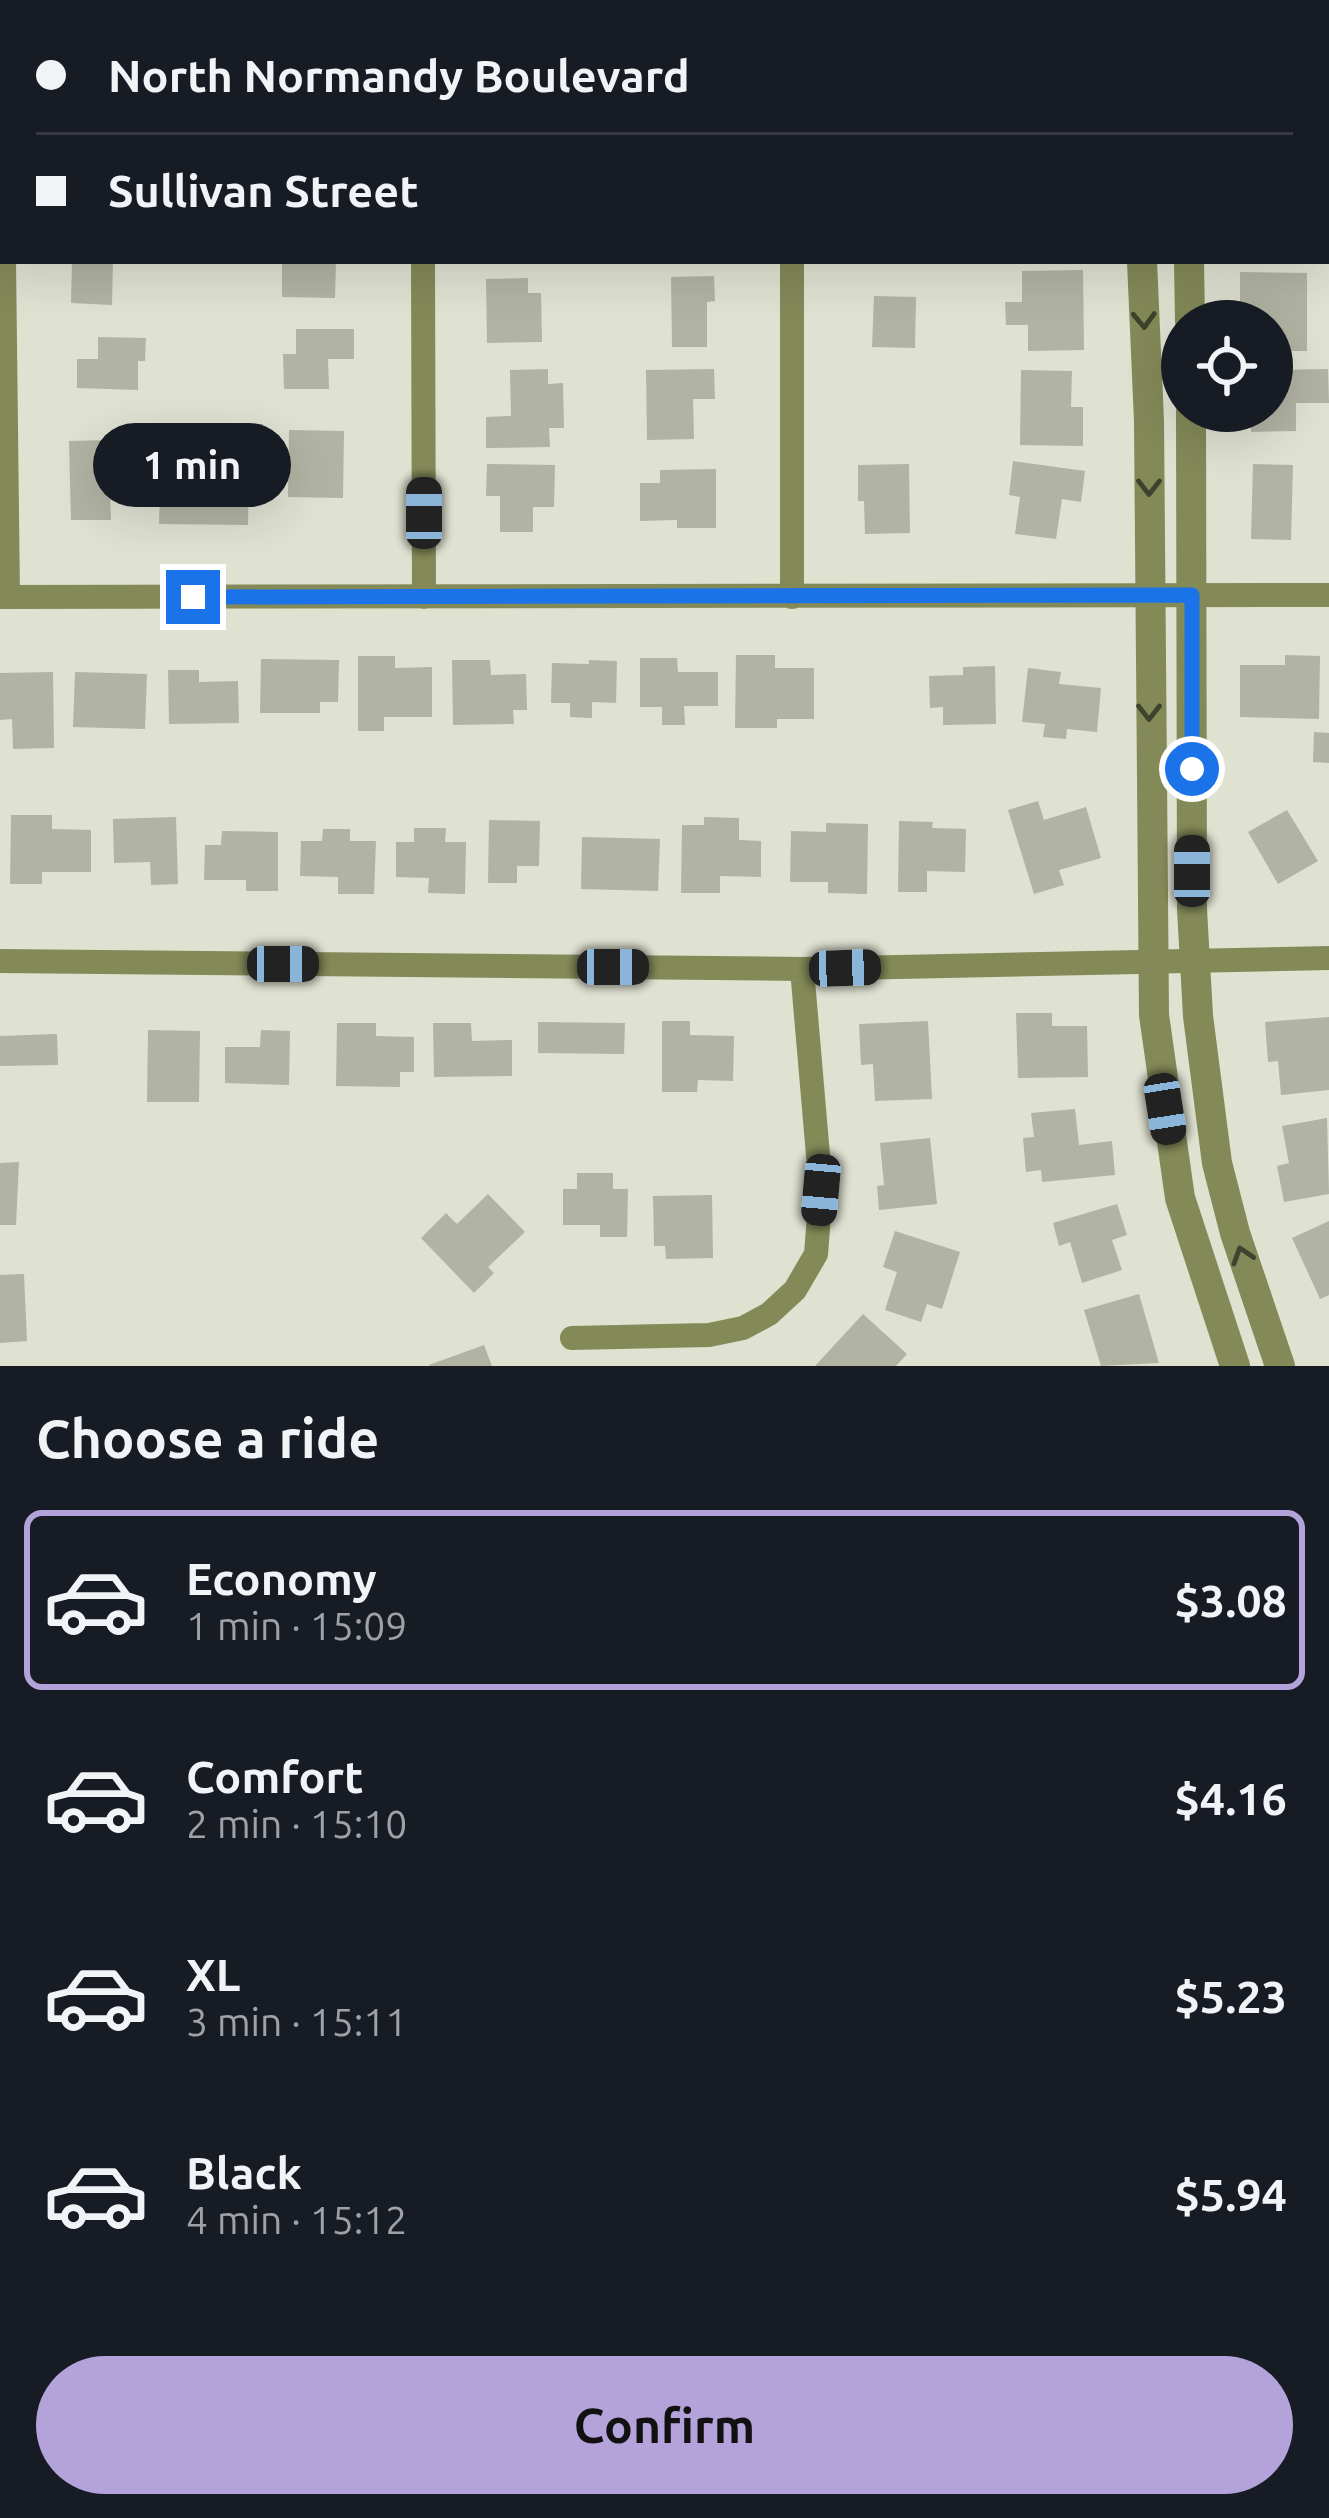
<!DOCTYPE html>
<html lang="en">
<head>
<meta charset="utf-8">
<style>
	body { margin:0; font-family:Ubuntu,sans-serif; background:#20242c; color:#f1f3f6; height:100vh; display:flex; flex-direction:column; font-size:45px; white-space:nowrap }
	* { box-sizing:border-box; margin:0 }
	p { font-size:39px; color:#9ea1a6 }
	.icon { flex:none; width:66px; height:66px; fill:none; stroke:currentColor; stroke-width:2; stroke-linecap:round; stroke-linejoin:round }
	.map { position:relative; height:1366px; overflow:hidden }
	.side { display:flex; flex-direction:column; background:#171b24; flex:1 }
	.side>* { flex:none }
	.banner { position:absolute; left:0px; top:0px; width:1329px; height:264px; box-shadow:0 12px 48px #0002; display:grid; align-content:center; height:264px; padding:0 36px; background:#171b24 }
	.controls { position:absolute; left:1161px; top:300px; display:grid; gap:24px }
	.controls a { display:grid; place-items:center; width:132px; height:132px; border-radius:50%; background:#171b24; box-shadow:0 12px 48px #0002; font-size:60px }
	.end { position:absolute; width:54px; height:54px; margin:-27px; border:15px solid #1a73e8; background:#fff; box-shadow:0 0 0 6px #fff }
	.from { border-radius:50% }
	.bubble { position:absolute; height:84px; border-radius:42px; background:#171b24; box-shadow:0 12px 48px #0002; font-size:39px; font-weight:600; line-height:84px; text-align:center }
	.car { position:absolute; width:36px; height:72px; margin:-36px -18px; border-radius:15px; box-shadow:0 0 9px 3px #0007; background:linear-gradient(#222 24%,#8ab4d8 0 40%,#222 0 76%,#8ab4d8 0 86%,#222 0) }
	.banner b { display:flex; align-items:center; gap:42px; height:114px; font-size:45px }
	.banner b+b { border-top:3px solid #363941 }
	.banner i { width:30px; height:30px; background:#f1f3f6 }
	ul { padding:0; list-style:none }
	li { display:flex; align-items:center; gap:36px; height:180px; margin:0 24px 18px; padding:0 12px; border:6px solid transparent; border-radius:18px }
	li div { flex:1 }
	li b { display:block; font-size:45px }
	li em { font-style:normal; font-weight:600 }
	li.on { border-color:#b4a3db }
	li>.icon { width:108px; height:108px; stroke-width:1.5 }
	h2 { padding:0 36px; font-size:54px; line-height:144px }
	.cta { display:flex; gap:24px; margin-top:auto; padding:24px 36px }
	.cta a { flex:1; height:138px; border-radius:72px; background:#b4a3db; color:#111; font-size:48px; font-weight:600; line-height:138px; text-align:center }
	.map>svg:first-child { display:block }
	.building { fill:#b1b3a3 }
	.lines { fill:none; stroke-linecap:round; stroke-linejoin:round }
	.minor { stroke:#838957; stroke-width:24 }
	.tertiary { stroke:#838957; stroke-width:30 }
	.oneway { stroke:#3f422c }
	.route { stroke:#1a73e8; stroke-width:15 }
</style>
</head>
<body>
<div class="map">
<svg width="1329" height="1366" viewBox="0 0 1329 1366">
	<rect width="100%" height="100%" fill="#dfe1d1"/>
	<path class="building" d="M72 261H113L112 305 71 303Z
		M282 261H336L335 298 282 297Z
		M1083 270 1084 350 1028 351V325H1006L1005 302H1022V271Z
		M1240 272 1307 273V351H1272V321H1250V313H1240Z
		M714 276 715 301 707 302V347H672L671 277Z
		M528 278V293H541L542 342 487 343 486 279Z
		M874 296 916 297 915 348 872 347Z
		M296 329H354V359H328L329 389H284L283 354H296Z
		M98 337 146 338 145 361H138V390L77 388V359H98Z
		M548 369V384L563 383 564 428H549L550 447 486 448V417L511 416 510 370Z
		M714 369 715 399H693L694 439 647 440 646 370Z
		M1328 369 1329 403H1296V431L1251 432V411H1272V370Z
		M1021 370 1072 371 1071 407H1083V446L1020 445Z
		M289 430 344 431 343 498 288 497Z
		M107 440V466L121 465V490H110L111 520H71L69 441Z
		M1013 461 1085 471 1081 502 1062 499 1056 539 1015 534 1020 497 1009 495Z
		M487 464 555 465 554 507H533V532H500V496H486Z
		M909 464 910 533 865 534 864 501H858V465Z
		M1253 464 1293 465 1291 540 1251 539Z
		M201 466 224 467V478L249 479 248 525 159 524 160 492H200Z
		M716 469V528H677V520L640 521V483H660V470Z
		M736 655H775V668H814V719H777V728H735Z
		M1285 655 1320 656 1319 719 1240 717V665H1285Z
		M358 656H395V668L432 667V717H384V731H358Z
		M640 658H677L678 672H718V706H684L685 725H662V707H640Z
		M261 659 339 660 338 702H320V713H260Z
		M452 660H490L491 675 526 674 527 710H513L514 724 453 725Z
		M589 660 617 661 616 703 592 702V718L570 717V703H551L552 663 589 664Z
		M995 666 996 724 943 725V707L930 708 929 676 963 675V667Z
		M1028 668 1061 672 1059 684 1101 688 1097 732 1067 729 1066 739 1043 737 1045 724 1022 722Z
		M168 670H199V682L238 681 239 723 169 724Z
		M53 672 54 748 13 749 12 719 0 720V673Z
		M75 672 147 674 145 729 73 727Z
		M1314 732 1329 733V763L1313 762Z
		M1038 801 1044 820 1086 807 1101 858 1059 870 1064 885 1034 894 1008 810Z
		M1287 810 1318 861 1278 884 1248 832Z
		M11 815H52V829L91 830V872H42V884H10Z
		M176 817 178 884 151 885 150 862 114 863 113 819Z
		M704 817 739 818V840L761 841V877L720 876V893H681L682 825H704Z
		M489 820 540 821 539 866H517V883H488Z
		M899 821 933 822 932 828 966 829 965 872 927 871V892H898Z
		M826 823 868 824 867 894 828 893V882H790L791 831 826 832Z
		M414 828H446L445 842H466L465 894 428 893 429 878 396 877V842H414Z
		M323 829H350V841H376L374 894H338V877L300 876 301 841H322Z
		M222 831 278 832V891H246V880H204L205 845H221Z
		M582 837 660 839 658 891 581 889Z
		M1016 1013H1052V1026H1087L1088 1077 1018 1078Z
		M1329 1017V1090L1281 1095 1278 1061 1268 1062 1265 1022Z
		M662 1021H690V1035L734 1036 733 1081 698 1080 697 1092H662Z
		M928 1021 932 1099 875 1101 873 1064 861 1065 859 1024Z
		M538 1022 625 1023 624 1054 538 1053Z
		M337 1023H376V1036L414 1037V1072H400V1087L336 1086Z
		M433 1023H471L472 1041 512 1040V1076L434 1077Z
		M148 1030 200 1031 199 1102H147Z
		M261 1030 290 1031 289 1085 225 1083V1047H260Z
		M57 1034 58 1065 0 1066V1036Z
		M1075 1109 1079 1145 1112 1141 1115 1175 1042 1182 1041 1170 1026 1172 1023 1138 1034 1137 1031 1113Z
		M1327 1118 1329 1194 1284 1202 1277 1166 1289 1163 1282 1126Z
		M930 1138 937 1204 879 1210 877 1186 884 1185 880 1143Z
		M19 1162 16 1225H0V1163Z
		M577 1173H613V1189H628L627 1237H600V1225H563V1189H577Z
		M488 1194 525 1232 488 1267 494 1273 474 1293 421 1238 446 1213 457 1224Z
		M712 1195 713 1258 666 1259 665 1246H654L653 1196Z
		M1117 1204 1127 1235 1112 1240 1122 1270 1082 1283 1070 1242 1059 1246 1053 1223Z
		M1329 1221V1295L1320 1299 1292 1238Z
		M895 1231 960 1252 942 1309 927 1304 921 1322 885 1310 897 1272 883 1267Z
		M24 1274 27 1341 0 1343V1275Z
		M1139 1294 1159 1363 1101 1366 1084 1310Z
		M863 1314 907 1354 896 1366H815Z
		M484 1345 492 1366H430L429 1365Z"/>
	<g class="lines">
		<path class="minor" d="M422 0V3
			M792 0V3
			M4 261 8 597
			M423 261 424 597
			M792 261V597
			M0 597 1329 595
			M0 961 802 969 1329 958
			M572 1338 709 1335 743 1328 769 1314 795 1290 816 1254 821 1190 802 969"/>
		<path class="tertiary" d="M1140 0V3
			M1186 0V3
			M1142 261 1149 421 1154 1015 1180 1198 1235 1366
			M1189 261 1190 321
			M1191 411 1192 909 1198 1016 1217 1163 1235 1233 1280 1366"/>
	</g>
	<defs><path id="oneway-chevron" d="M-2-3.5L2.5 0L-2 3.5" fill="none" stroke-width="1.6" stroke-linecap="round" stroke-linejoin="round" transform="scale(3)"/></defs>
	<g class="oneway">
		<use href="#oneway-chevron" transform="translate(1144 320) rotate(88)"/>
		<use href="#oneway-chevron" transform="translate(1149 487) rotate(90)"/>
		<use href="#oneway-chevron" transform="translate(1149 712) rotate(90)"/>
		<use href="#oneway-chevron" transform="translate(1242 1255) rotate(-108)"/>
	</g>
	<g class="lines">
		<path class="route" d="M193 597 1192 595V769"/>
	</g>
</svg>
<div class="controls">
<a><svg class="icon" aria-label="locate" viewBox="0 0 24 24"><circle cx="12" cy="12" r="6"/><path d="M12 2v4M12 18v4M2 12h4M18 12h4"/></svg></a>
</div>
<i class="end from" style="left:1192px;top:769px"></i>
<i class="end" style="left:193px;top:597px"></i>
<div class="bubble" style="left:93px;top:423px;width:198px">1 min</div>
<i class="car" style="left:424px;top:513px;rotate:0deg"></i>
<i class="car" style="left:1192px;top:871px;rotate:0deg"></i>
<i class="car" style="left:283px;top:964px;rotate:90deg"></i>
<i class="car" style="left:613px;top:967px;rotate:90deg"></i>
<i class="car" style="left:845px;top:968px;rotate:88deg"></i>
<i class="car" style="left:1165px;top:1109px;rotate:171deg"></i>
<i class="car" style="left:821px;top:1190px;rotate:185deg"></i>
<div class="banner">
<b><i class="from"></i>North Normandy Boulevard</b>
<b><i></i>Sullivan Street</b>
</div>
</div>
<section class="side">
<h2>Choose a ride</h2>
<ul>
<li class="on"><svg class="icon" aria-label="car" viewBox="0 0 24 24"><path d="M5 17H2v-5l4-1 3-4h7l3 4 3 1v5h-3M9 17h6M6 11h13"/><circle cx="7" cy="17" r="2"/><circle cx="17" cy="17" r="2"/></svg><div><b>Economy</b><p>1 min · 15:09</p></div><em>$3.08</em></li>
<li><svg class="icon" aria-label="car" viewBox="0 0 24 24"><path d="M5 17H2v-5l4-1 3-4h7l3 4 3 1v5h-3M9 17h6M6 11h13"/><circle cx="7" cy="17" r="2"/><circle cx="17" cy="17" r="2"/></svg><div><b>Comfort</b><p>2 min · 15:10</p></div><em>$4.16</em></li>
<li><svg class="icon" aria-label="car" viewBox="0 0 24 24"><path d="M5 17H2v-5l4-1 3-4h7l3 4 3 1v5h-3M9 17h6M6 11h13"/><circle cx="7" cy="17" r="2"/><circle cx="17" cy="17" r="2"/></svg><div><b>XL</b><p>3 min · 15:11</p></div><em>$5.23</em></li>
<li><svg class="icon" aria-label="car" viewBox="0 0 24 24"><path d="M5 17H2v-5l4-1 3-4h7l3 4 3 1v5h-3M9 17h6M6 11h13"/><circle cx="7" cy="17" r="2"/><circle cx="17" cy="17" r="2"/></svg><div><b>Black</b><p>4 min · 15:12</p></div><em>$5.94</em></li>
</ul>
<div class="cta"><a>Confirm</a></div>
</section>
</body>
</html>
